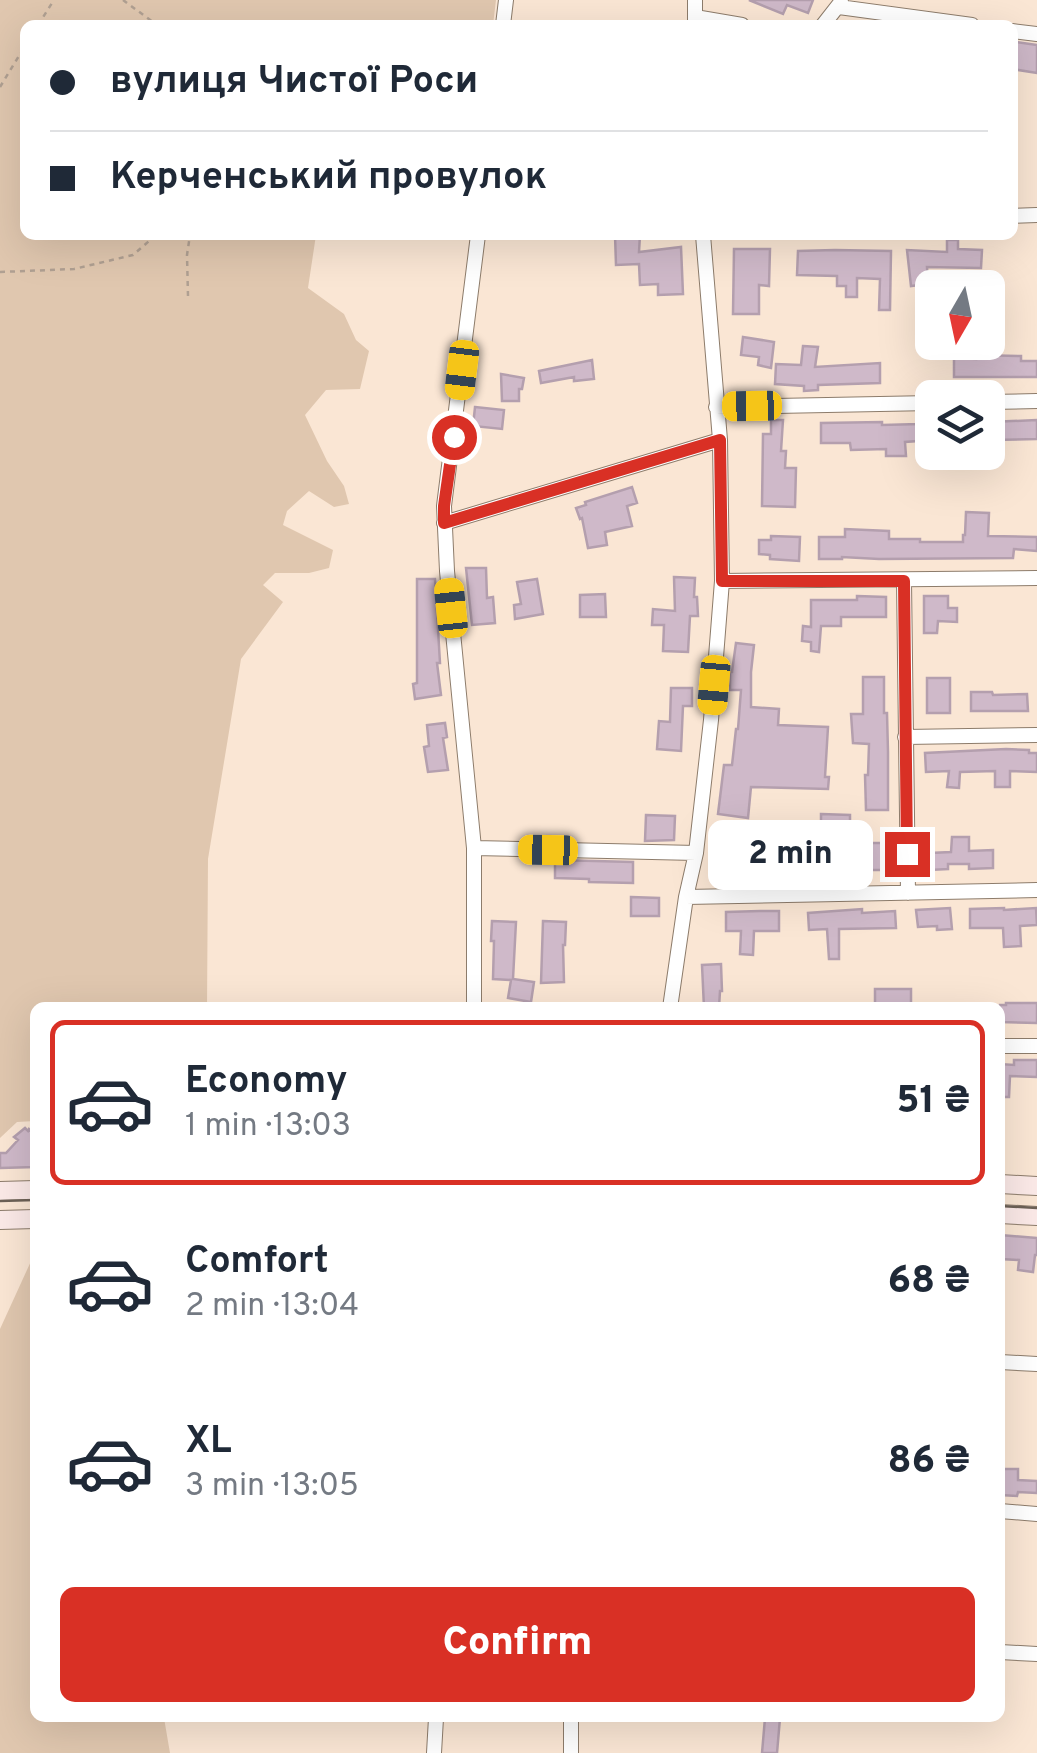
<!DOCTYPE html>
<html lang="en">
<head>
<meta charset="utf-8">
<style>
	body { margin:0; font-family:Overpass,sans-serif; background:#f2f2f3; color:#1f2937; height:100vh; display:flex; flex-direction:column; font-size:38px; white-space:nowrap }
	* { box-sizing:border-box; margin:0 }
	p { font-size:32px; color:#747a83 }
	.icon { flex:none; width:55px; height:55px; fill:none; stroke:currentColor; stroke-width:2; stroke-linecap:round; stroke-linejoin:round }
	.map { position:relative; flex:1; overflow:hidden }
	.drawer { position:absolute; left:30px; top:1002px; width:975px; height:720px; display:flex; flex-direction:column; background:#fff; border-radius:15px; box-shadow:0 10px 40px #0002 }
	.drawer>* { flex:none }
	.hud { position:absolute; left:20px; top:20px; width:998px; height:220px; border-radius:15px; box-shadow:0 10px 40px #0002; display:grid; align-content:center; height:220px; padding:0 30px; background:#fff }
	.needle { width:65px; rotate:189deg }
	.fabs { position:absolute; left:915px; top:270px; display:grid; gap:20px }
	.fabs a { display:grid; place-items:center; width:90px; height:90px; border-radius:15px; background:#fff; box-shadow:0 10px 40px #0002; font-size:50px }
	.end { position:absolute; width:45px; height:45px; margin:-22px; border:12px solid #d93025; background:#fff; box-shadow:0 0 0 5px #fff }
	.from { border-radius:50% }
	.bubble { position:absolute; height:70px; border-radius:15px; background:#fff; box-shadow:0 10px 40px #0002; font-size:32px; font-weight:800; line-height:70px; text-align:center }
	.car { position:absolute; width:30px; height:60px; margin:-30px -15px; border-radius:12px; box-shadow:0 0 8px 2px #0007; background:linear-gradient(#f5c518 24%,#345 0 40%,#f5c518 0 76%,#345 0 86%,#f5c518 0) }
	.hud b { display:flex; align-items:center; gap:35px; height:95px; font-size:38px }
	.hud b+b { border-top:2px solid #e0e1e3 }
	.hud i { width:25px; height:25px; background:#1f2937 }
	ul { padding:18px 0 0; list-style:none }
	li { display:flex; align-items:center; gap:30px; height:165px; margin:0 20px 15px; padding:0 10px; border:5px solid transparent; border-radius:15px }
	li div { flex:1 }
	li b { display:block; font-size:38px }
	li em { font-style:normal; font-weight:800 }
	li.active { border-color:#d93025 }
	li>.icon { width:90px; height:90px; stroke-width:1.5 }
	.cta { display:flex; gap:20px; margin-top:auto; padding:20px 30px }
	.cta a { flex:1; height:115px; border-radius:15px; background:#d93025; color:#fff; font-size:40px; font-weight:800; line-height:115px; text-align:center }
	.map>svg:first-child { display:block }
	.green { fill:#e0c7af }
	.building { fill:#cfb9c9; stroke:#b49fae; stroke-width:2.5 }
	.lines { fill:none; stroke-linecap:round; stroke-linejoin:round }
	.street-casing { stroke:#8d7c6b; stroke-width:16 }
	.secondary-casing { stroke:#8d7c6b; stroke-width:20 }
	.path { stroke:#b0a092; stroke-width:2.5; stroke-dasharray:5 5; stroke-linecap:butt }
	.street { stroke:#fff; stroke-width:14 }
	.secondary { stroke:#fbe9e7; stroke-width:18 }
	.tram { stroke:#6c6156; stroke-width:2.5 }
	.route { stroke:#d93025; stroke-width:12 }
</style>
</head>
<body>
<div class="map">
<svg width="1037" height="1753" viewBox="0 0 1037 1753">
	<rect width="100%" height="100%" fill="#fae6d4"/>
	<path class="green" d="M0 0H496L493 25H25V235H316L308 288 344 314 356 340 369 351 360 389 326 390 305 415 327 461 344 486 349 504 334 507 309 491 287 511 283 525 333 550 329 568 309 573H275L263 585 283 602 241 659 208 859 207 1007 35 1008V1121L17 1122 0 1138Z
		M35 1258V1718H164L170 1753H0V1329L32 1259Z"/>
	<path class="building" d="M749 0H813L808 13 787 5 783 14Z
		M1016 42 1037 45V73L1012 69Z
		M615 235H640L639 252 681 247 683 294 658 295V284L640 285 639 264 616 265Z
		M947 240H958V249L982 250 981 268 927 267 928 284 911 286 907 250 947 252Z
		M734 249H770L769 286 759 285V314H733Z
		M835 250 891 251 890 310H879L880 279 857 278V297H846V286H837V276L797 275 798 251Z
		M743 337 774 342 771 368 758 365 759 357 741 355Z
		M803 346 818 347 815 367 880 363V383L818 385V390L804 391V386L775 384 776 364 801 365Z
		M976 355 1021 356V361H1037V377H954V358L976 359Z
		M592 360 594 379 574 381V377L541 383 539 371Z
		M501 374 524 378 522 389H519V401H502Z
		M475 407 504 410 502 429 473 426Z
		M771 420H783L781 451H786L785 468H796L795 507 762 506 763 434H771Z
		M919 420H932V440L905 442 906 456H886V449L851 450 850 443H821V423L882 422V425L919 424Z
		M1037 420V439L991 440 990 422Z
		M632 487 637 503 627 506 632 526 605 532 607 545 588 548 582 518 580 519 576 508 586 505 585 502Z
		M966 512 989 513 988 536 1037 537V551L1014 549 1013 558 879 559 842 557V559H819V537H845V529L889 531V539H920V542H963V535H965Z
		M771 536 800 537 799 561 770 559V555L759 554V540H771Z
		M466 568H486L487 598 493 597 495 623 472 625Z
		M674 577 695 578 694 597H697L698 616H690L688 652 663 651 664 625H652L653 609 675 611Z
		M417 579H435L440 663H437L441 695 415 699 413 684 417 683Z
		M537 579 543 614 515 619 514 605 521 604 517 582Z
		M605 594 606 617H580V595Z
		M857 596 886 597V617H841V626H821L819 652 811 651V642L802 641 803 626 811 627V600H857Z
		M924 596H948V608H957V622L938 621 937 633H924Z
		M736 643 754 645 751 672V707L779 709 778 725 828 727 825 777H829L828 789 751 787 748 818 718 814 724 765H732L736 729H738L741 690H730V672H732Z
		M863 677H884V713H887L888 752V810H866L865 775H868L869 744 853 743 851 714H863Z
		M927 678H950V713H927Z
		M671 688H692V706H683L681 751 657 749 659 721 670 722Z
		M971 692H992L993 695 1027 694 1028 711H971Z
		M445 723 447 737 443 738 448 770 428 772 424 747 429 746 427 725Z
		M1006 749 1029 750V753H1037V772L1010 771V787H995V771L960 772 959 788 947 787 949 771 926 772 925 753Z
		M821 814 850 815V843H892V870H851V874H824V879L813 880V872H792L791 850 831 849V825H821Z
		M646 815 675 816 674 840 645 841Z
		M952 837H969V851L993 850V868L969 869V864H948V869L930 870V853L951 852Z
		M555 860 633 862V883L589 882V879L555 878Z
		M631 897 659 898V916H631Z
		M950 908 952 929 937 930V926L918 927 916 910Z
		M1004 908V910L1036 908 1037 925 1020 926 1021 946 1004 947 1003 928H970V909Z
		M862 909V913L895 911 896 928 839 929V959H829L827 929 809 930 808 913Z
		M760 911H779V931H754L753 955 740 954 741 931H726V912Z
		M492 921 516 922 513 979 534 982 531 1002 508 998 511 980 493 979 494 941H491Z
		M543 921 566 922 565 945H563L564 982 541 983Z
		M721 964 722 991H720L719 1008H704L702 965Z
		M875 989H911V1008H875Z
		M1006 1003H1037V1023L1000 1022V1005H1006Z
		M1014 1060H1037V1077L1010 1076 1009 1097H1000V1064L1014 1065Z
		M25 1128 28 1131 29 1129 35 1135V1167L0 1168V1153H6L18 1140 14 1137Z
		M1000 1235 1037 1238V1255H1035L1033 1272 1018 1270 1019 1260 1000 1259Z
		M1000 1469H1018V1480L1037 1481V1493L1018 1492 1017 1496 1000 1495Z
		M765 1718H780L777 1753H762Z"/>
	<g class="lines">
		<defs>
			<path id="street" d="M839 7 972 25
				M695 17 742 25
				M695 24V0
				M503 25 506 0
				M823 25 841 2
				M1012 31 1037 34
				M1012 216 1037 215
				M988 402 1037 401
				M716 407 932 403
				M444 523 720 440
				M722 581 1037 578
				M904 581 908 893
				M905 737 1037 735
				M474 848 696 853
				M686 897 1037 890
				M474 1008V848L447 571 444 506 478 235
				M670 1008 686 897 696 853 711 720 722 581 720 440 703 235
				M1000 1046H1037
				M1000 1362 1037 1364
				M1000 1511 1037 1514
				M1000 1652 1037 1654
				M571 1718V1753
				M434 1753 436 1718"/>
			<path id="secondary" d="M1000 1184 1037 1186
				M0 1191 35 1190
				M1000 1214 1037 1216
				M0 1220 35 1219"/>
		</defs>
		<use href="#street" class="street-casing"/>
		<use href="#secondary" class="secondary-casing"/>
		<path class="path" d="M123 0 157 25
			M38 25 54 0
			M0 87 25 46
			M0 272 74 269 133 255 156 235
			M188 296 187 255 190 235"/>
		<use href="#street" class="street"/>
		<use href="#secondary" class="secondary"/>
		<path class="tram" d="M0 1201 35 1200
			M1000 1206 1037 1208"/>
	</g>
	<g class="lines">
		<path class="route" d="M454 437 444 506V523L720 440 722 581H904L907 854"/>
	</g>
</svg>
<div class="fabs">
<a><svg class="needle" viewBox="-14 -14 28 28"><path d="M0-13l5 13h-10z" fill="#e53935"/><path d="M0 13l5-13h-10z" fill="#747a83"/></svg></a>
<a><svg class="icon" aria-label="layers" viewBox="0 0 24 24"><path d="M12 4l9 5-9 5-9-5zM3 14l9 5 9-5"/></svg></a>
</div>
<i class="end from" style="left:454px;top:437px"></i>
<i class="end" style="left:907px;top:854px"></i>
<div class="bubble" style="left:708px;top:820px;width:165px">2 min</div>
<i class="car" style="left:462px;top:370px;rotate:187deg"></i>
<i class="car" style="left:752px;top:406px;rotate:269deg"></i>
<i class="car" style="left:451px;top:608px;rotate:354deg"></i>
<i class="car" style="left:714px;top:685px;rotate:185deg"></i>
<i class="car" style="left:548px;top:850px;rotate:271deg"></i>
<div class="hud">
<b><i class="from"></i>вулиця Чистої Роси</b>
<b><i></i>Керченський провулок</b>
</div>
<section class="drawer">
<ul>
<li class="active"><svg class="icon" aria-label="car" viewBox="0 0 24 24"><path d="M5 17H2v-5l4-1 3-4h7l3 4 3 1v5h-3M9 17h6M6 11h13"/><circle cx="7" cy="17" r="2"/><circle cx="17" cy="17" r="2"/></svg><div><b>Economy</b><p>1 min · 13:03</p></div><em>51 ₴</em></li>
<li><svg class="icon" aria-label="car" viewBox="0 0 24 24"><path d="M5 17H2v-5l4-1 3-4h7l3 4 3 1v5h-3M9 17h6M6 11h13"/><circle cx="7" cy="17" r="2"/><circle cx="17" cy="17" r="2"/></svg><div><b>Comfort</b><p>2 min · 13:04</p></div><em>68 ₴</em></li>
<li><svg class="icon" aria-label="car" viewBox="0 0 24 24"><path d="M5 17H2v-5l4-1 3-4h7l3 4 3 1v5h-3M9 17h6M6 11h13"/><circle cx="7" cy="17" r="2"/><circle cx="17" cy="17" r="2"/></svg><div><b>XL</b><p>3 min · 13:05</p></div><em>86 ₴</em></li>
</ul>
<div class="cta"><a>Confirm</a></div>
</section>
</div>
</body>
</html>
